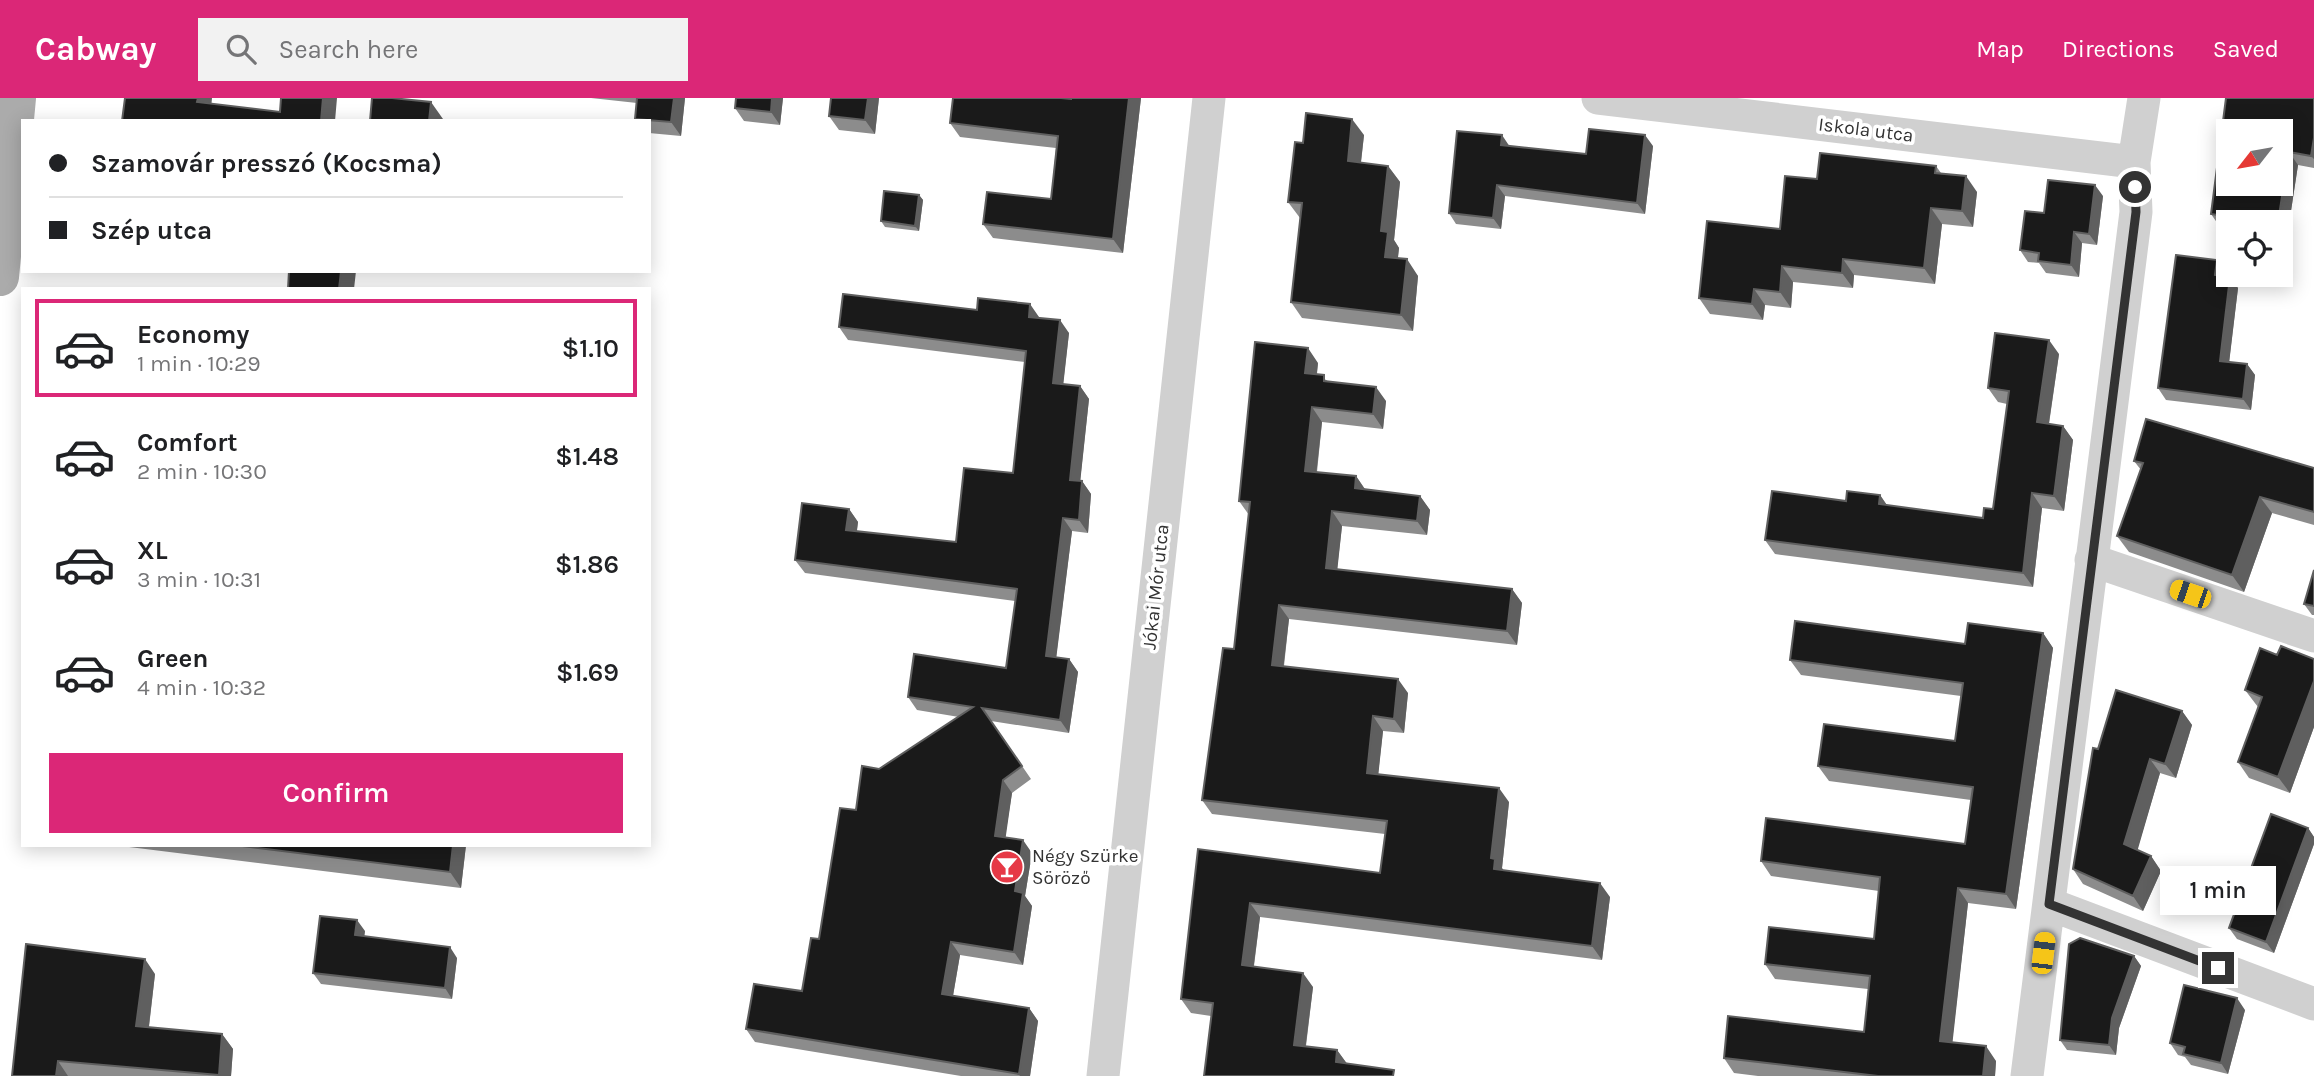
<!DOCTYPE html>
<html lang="en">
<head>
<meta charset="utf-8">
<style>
	body { margin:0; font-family:Karla,sans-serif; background:#f2f2f2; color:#202124; height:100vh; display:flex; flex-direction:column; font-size:26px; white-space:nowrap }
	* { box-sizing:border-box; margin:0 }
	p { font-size:23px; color:#757577 }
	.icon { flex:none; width:38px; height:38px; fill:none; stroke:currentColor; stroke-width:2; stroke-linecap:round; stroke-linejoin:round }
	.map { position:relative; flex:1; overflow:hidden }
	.details { position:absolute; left:21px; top:189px; width:630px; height:560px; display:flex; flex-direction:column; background:#fff; border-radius:0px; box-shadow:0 4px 18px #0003 }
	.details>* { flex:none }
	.banner { position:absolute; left:21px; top:21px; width:630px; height:154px; border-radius:0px; box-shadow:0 4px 18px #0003; display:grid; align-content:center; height:154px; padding:0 28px; background:#fff }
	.needle { width:46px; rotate:239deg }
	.tools { position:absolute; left:2216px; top:21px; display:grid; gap:14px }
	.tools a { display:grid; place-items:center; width:77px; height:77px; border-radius:0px; background:#fff; box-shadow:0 4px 18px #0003; font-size:35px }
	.end { position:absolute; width:32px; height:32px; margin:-16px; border:9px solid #333; background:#fff; box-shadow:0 0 0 4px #fff }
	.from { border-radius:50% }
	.bubble { position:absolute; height:49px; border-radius:0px; background:#fff; box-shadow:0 4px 18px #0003; font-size:23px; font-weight:600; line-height:49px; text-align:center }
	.car { position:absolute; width:21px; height:42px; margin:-21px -10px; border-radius:9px; box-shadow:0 0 5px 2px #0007; background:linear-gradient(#f5c518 24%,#345 0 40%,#f5c518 0 76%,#345 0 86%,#f5c518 0) }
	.banner b { display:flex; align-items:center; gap:24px; height:66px; font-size:26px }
	.banner b+b { border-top:2px solid #e0e0e0 }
	.banner i { width:18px; height:18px; background:#202124 }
	ul { padding:12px 0 0; list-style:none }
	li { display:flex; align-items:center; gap:21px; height:98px; margin:0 14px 10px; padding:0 14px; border:4px solid transparent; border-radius:0px }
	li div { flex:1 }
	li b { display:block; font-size:26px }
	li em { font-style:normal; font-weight:600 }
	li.current { border-color:#db2777 }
	li>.icon { width:63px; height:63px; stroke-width:1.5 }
	.primary-button { display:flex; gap:14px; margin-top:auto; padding:14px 28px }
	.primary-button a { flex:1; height:80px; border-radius:0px; background:#db2777; color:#fff; font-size:28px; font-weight:600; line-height:80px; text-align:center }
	header { display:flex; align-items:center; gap:42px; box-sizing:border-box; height:98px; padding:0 35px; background:#db2777; color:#fff }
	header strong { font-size:33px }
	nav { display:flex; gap:38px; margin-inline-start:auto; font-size:24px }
	.search { width:490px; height:63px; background:#f2f2f2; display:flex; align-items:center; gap:18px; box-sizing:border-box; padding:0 24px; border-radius:0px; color:#757577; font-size:26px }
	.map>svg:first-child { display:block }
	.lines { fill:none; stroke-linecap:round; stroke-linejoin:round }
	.minor { stroke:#d0d0d0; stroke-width:33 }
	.major { stroke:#ababab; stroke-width:38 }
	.wall { fill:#8c8c8c }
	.shaded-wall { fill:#5f5f5f }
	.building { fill:#1a1a1a; stroke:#5f5f5f; stroke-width:2; fill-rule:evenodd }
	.route { stroke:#333; stroke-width:9 }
	.labels { text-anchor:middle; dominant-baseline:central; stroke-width:7; stroke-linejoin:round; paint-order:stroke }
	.street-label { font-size:19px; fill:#333; stroke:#fff }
	.poi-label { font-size:19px; fill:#333; stroke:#fff; text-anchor:start }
</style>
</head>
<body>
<header>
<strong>Cabway</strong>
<div class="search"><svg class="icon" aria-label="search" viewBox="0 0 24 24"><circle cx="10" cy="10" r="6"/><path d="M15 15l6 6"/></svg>Search here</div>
<nav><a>Map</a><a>Directions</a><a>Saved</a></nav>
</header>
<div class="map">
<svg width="2314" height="978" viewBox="0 0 2314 978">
	<rect width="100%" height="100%" fill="#fff"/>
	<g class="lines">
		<path class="minor" d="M1598 0 2134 64
			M2091 462 2314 538
			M2049 806 2314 906
			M1103 978 1209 0
			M2027 978 2136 114 2134 64 2144 0"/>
		<path class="major" d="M0 179 17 0"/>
	</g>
	<path class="wall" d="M591 0H685L681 38 649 35V23H637L635 21 637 5Z
		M736 0H783L780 27 744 23 735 10Z
		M879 0 875 36 839 32 829 18Z
		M1071 0H1141L1123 155 993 140 983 126 1051 101 1056 50 960 39 950 25 1071 1Z
		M2314 0V70L2298 67 2287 139 2280 138V124H2228V130L2220 129 2211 116Z
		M1364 37 1361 65 1388 68 1400 84 1394 142 1399 150 1398 160 1418 178 1413 233 1302 220 1291 204 1300 120 1288 104 1303 45Z
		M1510 48 1586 56 1653 48 1645 116 1505 98 1501 131 1456 126 1449 115Z
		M1936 68 1941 75 1977 94 1973 129 1942 126 1935 186 1854 177 1853 190 1793 184 1791 210 1765 207 1763 222 1710 216 1699 200 1780 131 1817 81Z
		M919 97 923 102 919 133 885 129 881 123Z
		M2103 98 2097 147 2082 145 2079 179 2046 175 2039 165 2028 164 2020 152 2044 115Z
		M2225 173 2224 178 2238 190 2229 264 2247 266 2255 277 2251 312 2166 302 2158 290Z
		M977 212 1039 219 1069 235 1063 286 1080 288 1089 301 1080 383H1082L1091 396 1088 435 1072 433 1056 559 1069 561 1078 574 1069 635 991 623 1031 681 1012 695 1005 739 1032 755 1025 798 1032 808 1023 867 960 857 953 898 1029 910 1038 923 1030 978H961L755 944 746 931 802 893 819 841 856 712 879 671 959 619 917 612 908 599 1006 570 1015 503 805 475 795 462 849 411 858 424 857 433 956 444 1013 375 1025 264 848 242 839 229Z
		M2059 256 2049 326 2063 328 2073 342 2064 413 2042 410 2033 489 1775 456 1765 442 1846 403 1880 397 1887 407 1983 420 1993 411 2007 306 1998 304 1988 290Z
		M1318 265 1317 276 1329 284 1386 303 1383 331 1322 324 1317 374 1356 378 1365 391 1420 398 1430 412 1427 437 1342 428 1337 471 1512 491 1522 505 1517 547 1289 521 1284 568 1408 595 1404 635 1383 633 1378 676 1509 704 1502 770 1503 772 1610 799 1602 862 1260 819 1254 868 1313 889 1306 948 1337 952 1347 966 1204 978 1211 918 1191 915 1181 901 1198 751 1380 775 1385 736 1212 716 1202 702 1234 551 1249 417 1239 403Z
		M2134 363 2314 370V427L2272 415 2244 494 2129 454 2117 438 2141 372Z
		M2314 472V517H2312L2304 506Z
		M2043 535 2053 550 2016 811 1968 805 1952 944 1996 963 1995 978H1758L1734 975 1724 960 1864 934 1868 891 1775 881 1765 866 1874 841 1879 793 1771 778 1761 763 1965 746 1971 702 1829 683 1818 668 1955 643 1961 598 1801 577 1790 562 1965 546Z
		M2277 557 2314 561V629L2290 695 2249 680 2238 664 2258 609 2245 592Z
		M2182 613 2192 627 2176 680 2160 675 2137 752 2151 758 2161 773 2143 813 2083 786 2073 771 2098 651Z
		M2308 730 2314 739V746L2274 855 2237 841 2229 830Z
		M113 747H466L461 790Z
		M365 833 364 838 457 860 452 901 321 886 313 875Z
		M2134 858 2141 868 2119 930 2116 957 2067 952 2060 942Z
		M155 876 149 929 222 936 233 951 231 978H12Z
		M2245 912 2228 976 2191 967 2185 959 2178 957 2170 945Z"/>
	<path class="shaded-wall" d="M198 0H212L210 21 197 4Z
		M323 0H337L335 23H321Z
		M674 0H685L681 38 671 24Z
		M772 0H783L780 27 771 14Z
		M868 0H879L875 36 865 22Z
		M1129 0H1141L1123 155 1113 141Z
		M431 4 443 21 442 23H429Z
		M1352 21 1364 37 1359 80 1348 63Z
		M1502 37 1510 49 1501 47Z
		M1645 37 1653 48 1645 116 1637 105Z
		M2314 40V61L2311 58Z
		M2289 54 2298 67 2287 139 2280 129V124H2278Z
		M1388 68 1400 84 1394 142 1399 150 1396 175 1385 159 1381 133Z
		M1966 78 1977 94 1973 129 1962 113Z
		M1497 87 1505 98 1501 131 1493 120Z
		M2095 87 2103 98 2097 147 2089 136Z
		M919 97 923 102 919 133 915 128Z
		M1931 110 1942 126 1935 186 1924 170Z
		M2074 134 2082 145 2079 179 2071 167Z
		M1407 161 1418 178 1413 233 1401 217Z
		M1843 161 1854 177 1853 190 1842 175Z
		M2217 162 2225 173 2223 188 2215 177Z
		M1782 168 1793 184 1791 210 1780 194Z
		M341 173H356L354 191H339Z
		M2230 179 2238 190 2228 274 2220 263Z
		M1754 191 1765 207 1763 222 1752 206Z
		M1030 206 1039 219 1038 231 1029 219Z
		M1060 222 1069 235 1062 298 1053 285Z
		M2049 242 2059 256 2047 338 2037 324Z
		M1308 250 1318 265 1315 290 1305 275Z
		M2247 266 2255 277 2251 312 2243 301Z
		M1080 288 1089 301 1079 395 1070 382Z
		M1376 289 1386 303 1383 331 1373 316Z
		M1312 309 1322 324 1315 387 1305 373Z
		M2063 328 2073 342 2064 413 2054 398Z
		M1356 378 1366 393 1355 390Z
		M1082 383 1091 396 1088 435 1079 422Z
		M2032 395 2042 410 2033 489 2023 475Z
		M1880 397 1890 412 1879 406Z
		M1420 398 1430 412 1427 437 1417 423Z
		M2260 399 2272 415 2244 494 2232 477Z
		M849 411 858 424 855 445 846 432Z
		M1332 413 1342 428 1336 484 1326 470Z
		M1063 420 1072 433 1055 570 1046 558Z
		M1512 491 1522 505 1517 547 1507 533Z
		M1279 507 1289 521 1282 581 1272 567Z
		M2043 535 2053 550 2016 811 2006 796Z
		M1069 561 1078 574 1069 635 1060 622Z
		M1398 581 1408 595 1404 635 1394 621Z
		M2314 583V629L2290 695 2278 679Z
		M2182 613 2192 627 2176 680 2165 666Z
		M1373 618 1383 633 1377 689 1367 675Z
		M2150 661 2160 675 2135 761 2124 746Z
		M1003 682 1012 695 1004 751 995 738Z
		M1499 690 1509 704 1502 770 1505 775 1494 771 1491 760Z
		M2308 730 2314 739V746L2274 855 2266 844Z
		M1023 742 1032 755 1025 798 1032 808 1023 867 1014 854 1015 793Z
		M453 747H466L461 790 450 774Z
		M2151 758 2161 773 2143 813 2133 798Z
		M1600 785 1610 799 1602 862 1592 848Z
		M1958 790 1968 805 1951 958 1940 943Z
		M1250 805 1260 819 1252 881 1242 867Z
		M357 822 365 833 363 848 355 837Z
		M951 844 960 857 951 909 942 896Z
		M450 849 457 860 452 901 445 890Z
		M2134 858 2141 868 2119 930 2116 957 2109 947 2112 920Z
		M145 861 155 876 147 944 136 928Z
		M1303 875 1313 889 1304 961 1294 947Z
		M2237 900 2245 912 2228 976 2221 965Z
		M1029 910 1038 923 1030 978H1020L1019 976Z
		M222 936 233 951 231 978H219V977Z
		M1986 948 1996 963 1995 978H1983Z
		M1337 952 1348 967 1336 964Z
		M58 963 68 978H56Z"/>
	<path class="building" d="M125 0H198L197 4 280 14 281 0H323L321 23H122Z
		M372 0H392L431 4 429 23H370Z
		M637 0H674L671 24 635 21Z
		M736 0H772L771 14 735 10Z
		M831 0H868L865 22 829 18Z
		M953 0H1061L1071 1V0H1129L1113 141 983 126 987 94 1051 101 1058 38 950 25Z
		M2226 0H2314V40L2311 58 2289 54 2278 124H2264L2211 116ZM2228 33H2280V86H2228Z
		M1306 15 1352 21 1348 63 1388 68 1381 133 1388 134 1385 159 1407 161 1401 217 1291 204 1302 105 1288 104 1295 44 1303 45Z
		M1589 31 1645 37 1637 105 1497 87 1493 120 1449 115 1457 33 1502 37 1501 47 1586 56Z
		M1820 55 1936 68 1935 75 1966 78 1962 113 1931 110 1924 170 1843 161 1842 175 1782 168 1780 194 1754 191 1752 206 1699 200 1707 123 1780 131 1785 78 1817 81Z
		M2048 82 2095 87 2089 136 2074 134 2071 167 2038 163 2039 155 2020 152 2025 113 2044 115Z
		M884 93 919 97 915 128 881 123Z
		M2176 157 2217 162 2215 177 2230 179 2220 263 2247 266 2243 301 2158 290Z
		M289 173H341L339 191H288Z
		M843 196 977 212 978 200 1030 206 1029 219 1060 222 1053 285 1080 288 1070 382 1082 383 1079 422 1063 420 1046 558 1069 561 1060 622 982 610 1022 668 1003 682 995 738 1023 742 1015 793 1023 795 1014 854 951 844 942 896 1029 910 1019 976 746 931 754 886 802 893 811 840 819 841 840 710 856 712 862 668 879 671 973 609 908 599 914 556 1006 570 1017 491 795 462 802 405 849 411 846 432 956 444 964 370 1013 375 1026 253 839 229Z
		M1995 235 2049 242 2037 324 2063 328 2054 398 2032 395 2023 475 1765 442 1772 393 1846 403 1847 393 1880 397 1879 406 1983 420 1984 410 1993 411 2009 293 1988 290Z
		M1255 244 1308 250 1305 275 1324 277V283L1376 289 1373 316 1312 309 1305 373 1356 378 1355 390 1420 398 1417 423 1332 413 1326 470 1512 491 1507 533 1279 507 1272 567 1398 581 1394 621 1373 618 1367 675 1499 690 1491 760 1495 761 1494 771 1600 785 1592 848 1250 805 1242 867 1303 875 1294 947 1337 952 1336 964 1394 972 1393 978H1204L1213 905 1181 901 1198 751 1380 775 1387 723 1202 702 1223 550 1234 551 1250 404 1239 403Z
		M2146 321 2314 370V414L2260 399 2232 477 2117 438 2143 365 2134 363Z
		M2314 472V508L2304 506Z
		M1795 523 1965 546 1968 525 2043 535 2006 796 1958 790 1940 943 1986 948 1983 978H1878L1724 960 1728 918 1864 934 1870 878 1765 866 1769 829 1874 841 1880 779 1761 763 1766 720 1965 746 1973 689 1818 668 1824 626 1955 643 1963 585 1790 562Z
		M2281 548 2314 561V583L2278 679 2238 664 2262 599 2245 592 2260 550 2277 557Z
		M2116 592 2182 613 2165 666 2150 661 2124 746 2151 758 2133 798 2073 771 2093 650 2098 651Z
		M2271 716 2308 730 2266 844 2229 830Z
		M234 747H453L450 774Z
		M320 818 357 822 355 837 450 849 445 890 313 875Z
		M2080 840 2134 858 2112 920 2109 947 2060 942 2069 846Z
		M26 846 145 861 136 928 222 936 219 977 58 963 56 978H12Z
		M2184 887 2237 900 2221 965 2183 956 2185 949 2170 945Z"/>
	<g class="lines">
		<path class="route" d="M2135 89 2136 114 2049 806 2218 870"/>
	</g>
	<defs>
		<symbol id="bar-disc" viewBox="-11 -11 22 22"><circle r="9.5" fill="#e63946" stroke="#fff"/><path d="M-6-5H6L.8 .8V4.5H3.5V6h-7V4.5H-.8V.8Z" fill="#fff"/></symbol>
	</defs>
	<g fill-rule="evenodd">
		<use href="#bar-disc" x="988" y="750" width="38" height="38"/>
	</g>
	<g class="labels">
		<g class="street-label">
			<text transform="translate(1866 32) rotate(7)">Iskola utca</text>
			<text transform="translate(1156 489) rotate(-84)">Jókai Mór utca</text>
		</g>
		<g class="poi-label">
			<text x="1032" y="758">Négy Szürke<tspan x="1032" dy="22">Söröző</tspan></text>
		</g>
	</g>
</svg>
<div class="tools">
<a><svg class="needle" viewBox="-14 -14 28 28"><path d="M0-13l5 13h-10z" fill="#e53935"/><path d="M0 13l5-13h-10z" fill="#757577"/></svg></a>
<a><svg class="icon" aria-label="locate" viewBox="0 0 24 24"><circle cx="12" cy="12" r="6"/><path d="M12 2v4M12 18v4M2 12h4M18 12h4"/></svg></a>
</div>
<i class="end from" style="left:2135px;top:89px"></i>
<i class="end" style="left:2218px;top:870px"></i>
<div class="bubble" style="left:2160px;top:768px;width:116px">1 min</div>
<i class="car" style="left:2190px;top:496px;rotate:289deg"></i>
<i class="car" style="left:2043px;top:855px;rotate:7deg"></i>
<div class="banner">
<b><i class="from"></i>Szamovár presszó (Kocsma)</b>
<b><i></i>Szép utca</b>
</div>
<section class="details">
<ul>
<li class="current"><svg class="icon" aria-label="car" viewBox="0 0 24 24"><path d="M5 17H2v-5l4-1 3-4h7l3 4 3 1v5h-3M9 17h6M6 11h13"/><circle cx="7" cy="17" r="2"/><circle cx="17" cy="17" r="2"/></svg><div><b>Economy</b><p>1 min · 10:29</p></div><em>$1.10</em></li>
<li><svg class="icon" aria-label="car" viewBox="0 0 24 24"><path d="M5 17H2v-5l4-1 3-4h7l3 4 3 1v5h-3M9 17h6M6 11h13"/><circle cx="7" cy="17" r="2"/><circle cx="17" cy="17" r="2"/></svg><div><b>Comfort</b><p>2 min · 10:30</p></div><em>$1.48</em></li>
<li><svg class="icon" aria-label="car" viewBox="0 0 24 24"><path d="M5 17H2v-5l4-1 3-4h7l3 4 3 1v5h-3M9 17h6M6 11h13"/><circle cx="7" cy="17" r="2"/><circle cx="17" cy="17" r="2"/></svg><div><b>XL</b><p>3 min · 10:31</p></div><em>$1.86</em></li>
<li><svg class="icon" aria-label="car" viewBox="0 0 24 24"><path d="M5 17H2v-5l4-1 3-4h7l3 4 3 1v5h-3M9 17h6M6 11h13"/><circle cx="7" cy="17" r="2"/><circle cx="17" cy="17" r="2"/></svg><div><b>Green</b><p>4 min · 10:32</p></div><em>$1.69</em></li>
</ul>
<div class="primary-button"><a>Confirm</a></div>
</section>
</div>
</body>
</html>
